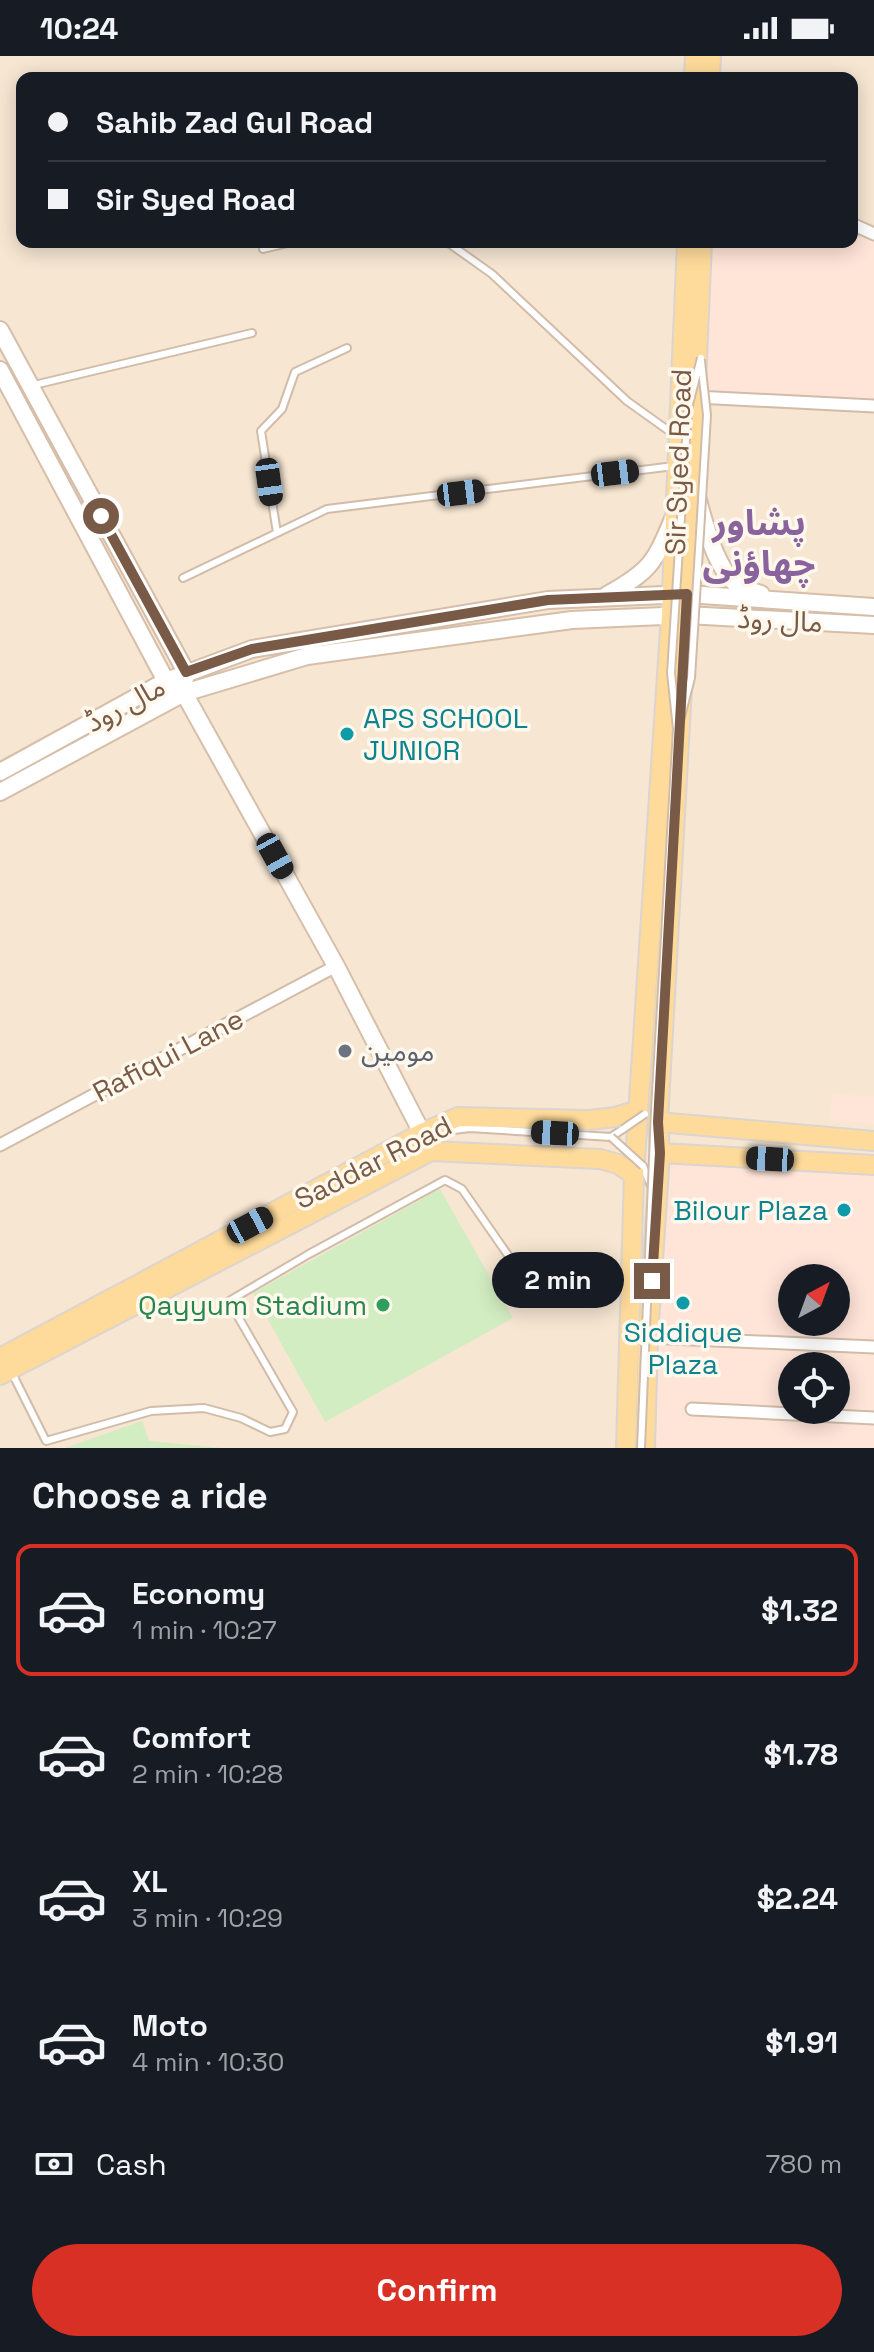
<!DOCTYPE html>
<html lang="en">
<head>
<meta charset="utf-8">
<style>
	body { margin:0; font-family:"Space Grotesk","Noto Sans Arabic",sans-serif; background:#242831; color:#f1f3f6; height:100vh; display:flex; flex-direction:column; font-size:30px; white-space:nowrap }
	* { box-sizing:border-box; margin:0 }
	p { font-size:26px; color:#9ea1a6 }
	.icon { flex:none; width:44px; height:44px; fill:none; stroke:currentColor; stroke-width:2; stroke-linecap:round; stroke-linejoin:round }
	.map { position:relative; height:1392px; overflow:hidden }
	.side { display:flex; flex-direction:column; background:#171b24; flex:1 }
	.side>* { flex:none }
	.top-card { position:absolute; left:16px; top:16px; width:842px; height:176px; border-radius:16px; box-shadow:0 4px 20px #0003; display:grid; align-content:center; height:176px; padding:0 32px; background:#171b24 }
	.needle { width:52px; rotate:41deg }
	.buttons { position:absolute; left:778px; top:1208px; display:grid; gap:16px }
	.buttons a { display:grid; place-items:center; width:72px; height:72px; border-radius:50%; background:#171b24; box-shadow:0 4px 20px #0003; font-size:40px }
	.end { position:absolute; width:36px; height:36px; margin:-18px; border:10px solid #795a47; background:#fff; box-shadow:0 0 0 4px #fff }
	.from { border-radius:50% }
	.bubble { position:absolute; height:56px; border-radius:28px; background:#171b24; box-shadow:0 4px 20px #0003; font-size:26px; font-weight:700; line-height:56px; text-align:center }
	.car { position:absolute; width:24px; height:48px; margin:-24px -12px; border-radius:10px; box-shadow:0 0 6px 2px #0007; background:linear-gradient(#222 24%,#8ab4d8 0 40%,#222 0 76%,#8ab4d8 0 86%,#222 0) }
	.top-card b { display:flex; align-items:center; gap:28px; height:76px; font-size:30px }
	.top-card b+b { border-top:2px solid #363941 }
	.top-card i { width:20px; height:20px; background:#f1f3f6 }
	ul { padding:0; list-style:none }
	li { display:flex; align-items:center; gap:24px; height:132px; margin:0 16px 12px; padding:0 16px; border:4px solid transparent; border-radius:16px }
	li div { flex:1 }
	li b { display:block; font-size:30px }
	li em { font-style:normal; font-weight:700 }
	li.selected { border-color:#d93025 }
	li>.icon { width:72px; height:72px; stroke-width:1.5 }
	h2 { padding:0 32px; font-size:36px; line-height:96px }
	.pay { display:flex; align-items:center; gap:20px; height:88px; padding:0 32px; font-size:30px }
	.pay p { margin-inline-start:auto }
	.primary-button { display:flex; gap:16px; margin-top:auto; padding:16px 32px }
	.primary-button a { flex:1; height:92px; border-radius:48px; background:#d93025; color:#fff; font-size:32px; font-weight:700; line-height:92px; text-align:center }
	.status { display:flex; justify-content:space-between; align-items:center; height:56px; padding:0 40px; background:#171b24; direction:ltr }
	.status svg { height:22px; fill:currentColor }
	.map>svg:first-child { display:block }
	.residential { fill:#f6e6d2; fill-rule:evenodd }
	.commercial { fill:#ffe4d8; fill-rule:evenodd }
	.green { fill:#d3edc2 }
	.lines { fill:none; stroke-linecap:round; stroke-linejoin:round }
	.lane-casing { stroke:#d1bca9; stroke-width:10 }
	.street-casing { stroke:#d1bca9; stroke-width:15 }
	.secondary-casing { stroke:#d6bea9; stroke-width:20 }
	.primary-casing { stroke:#dcd4cf; stroke-width:22 }
	.lane { stroke:#fff; stroke-width:6 }
	.street { stroke:#fff; stroke-width:11 }
	.secondary { stroke:#fff; stroke-width:16 }
	.primary { stroke:#ffdb9b; stroke-width:18 }
	.lane-bridge-casing { stroke:#d1bca9; stroke-width:10; stroke-linecap:butt }
	.lane-bridge { stroke:#fff; stroke-width:6 }
	.route { stroke:#795a47; stroke-width:10 }
	.culture-dot { fill:#0f9aa8; stroke:#fff8ed; stroke-width:3 }
	.worship-dot { fill:#6b7280; stroke:#fff8ed; stroke-width:3 }
	.leisure-dot { fill:#2e9e5b; stroke:#fff8ed; stroke-width:3 }
	.labels { text-anchor:middle; dominant-baseline:central; stroke-width:7; stroke-linejoin:round; paint-order:stroke }
	.street-label { font-size:28px; fill:#795a47; stroke:#fff8ed }
	.culture-label { font-size:28px; fill:#0d838f; stroke:#fff8ed; text-anchor:start }
	.worship-label { font-size:28px; fill:#5b616d; stroke:#fff8ed; text-anchor:start }
	.leisure-label { font-size:28px; fill:#27864d; stroke:#fff8ed; text-anchor:end }
	.district-label { font-size:36px; font-weight:bold; fill:#8a639d; stroke:#fff8ed }
</style>
</head>
<body>
<div class="status"><b>10:24</b><svg viewBox="0 0 49 12"><path d="M0 12V9h3v3zM5 12V6h3v6zM10 12V3h3v9zM15 12V0h3v12zM26 1h20v11H26zM47 4h2v5h-2z"/></svg></div>
<div class="map">
<svg width="874" height="1392" viewBox="0 0 874 1392">
	<rect width="100%" height="100%" fill="#fef4e5"/>
	<path class="residential" d="M0 0H874V1392H0ZM22 22H852V186H22ZM792 1222H836V1266H792ZM792 1310H836V1354H792Z"/>
	<path class="commercial" d="M852 169 874 180V350L696 341 702 186H852Z
		M832 1038 874 1040V1068L830 1065Z
		M660 1097 874 1106V1392H647ZM792 1222H836V1266H792ZM792 1310H836V1354H792Z"/>
	<path class="green" d="M440 1133 513 1262 325 1366 253 1237Z
		M142 1365 149 1385 222 1392H65Z"/>
	<g class="lines">
		<defs>
			<path id="lane" d="M447 186 492 218 627 345 676 380
				M263 193 292 186
				M34 329 252 277
				M277 477 261 375 282 353 295 316 347 292
				M183 522 327 453 674 410
				M445 1075 470 1072 611 1081 623 1073
				M643 1110 651 1130
				M12 1317 46 1385 151 1355 204 1352 241 1362 270 1376 285 1373 293 1356 229 1245 309 1198 445 1124 462 1133 524 1222 546 1228"/>
			<path id="street" d="M852 168 874 178
				M696 341 874 350
				M0 1089 336 910
				M648 1281 874 1291
				M692 1353 874 1362"/>
			<path id="secondary" d="M0 274 186 616 185 623
				M0 314 166 625 184 637 336 910 422 1077
				M698 444C704 467 717 516 738 529 744 533 754 536 761 538
				M607 539C650 515 654 508 673 463
				M0 716 166 625 252 593 548 544 687 538 874 551
				M0 736 184 637 307 600 572 564 686 559 874 569"/>
			<path id="primary" d="M694 22 695 0
				M710 22 711 0
				M658 1066 874 1085
				M660 1097 874 1109
				M0 1302 422 1077 458 1061 589 1064 615 1061 638 1054
				M0 1319 431 1095 600 1103 618 1108 634 1119
				M626 1392 634 1119 671 559 687 186
				M645 1392 648 1281 660 1097 658 1066 686 559 702 186"/>
		</defs>
		<use href="#lane" class="lane-casing"/>
		<use href="#street" class="street-casing"/>
		<use href="#secondary" class="secondary-casing"/>
		<use href="#primary" class="primary-casing"/>
		<use href="#lane" class="lane"/>
		<use href="#street" class="street"/>
		<use href="#secondary" class="secondary"/>
		<use href="#primary" class="primary"/>
		<defs>
			<path id="lane-bridge" d="M679 668 691 622 700 477 707 359 701 305
				M623 1073 645 1058
				M611 1081 643 1110
				M641 1392 655 1054 677 673 671 617 688 352 701 302"/>
		</defs>
		<use href="#lane-bridge" class="lane-bridge-casing"/>
		<use href="#lane-bridge" class="lane-bridge"/>
	</g>
	<g class="lines">
		<path class="route" d="M101 460 186 616 252 593 548 544 687 538 658 1066 660 1097 652 1225"/>
	</g>
	<g class="culture-dot">
		<circle cx="347" cy="678" r="8"/>
		<circle cx="844" cy="1154" r="8"/>
		<circle cx="683" cy="1247" r="8"/>
	</g>
	<circle class="worship-dot" cx="345" cy="995" r="8"/>
	<circle class="leisure-dot" cx="383" cy="1249" r="8"/>
	<g class="labels">
		<g class="street-label">
			<text transform="translate(678 406) rotate(-88)">Sir Syed Road</text>
			<text transform="translate(780 564) rotate(3)">مال روڈ</text>
			<text transform="translate(125 648) rotate(-28)">مال روڈ</text>
			<text transform="translate(168 999) rotate(-28)">Rafiqui Lane</text>
			<text transform="translate(373 1106) rotate(-27)">Saddar Road</text>
		</g>
		<g class="culture-label">
			<text x="363" y="662">APS SCHOOL<tspan x="363" dy="32">JUNIOR</tspan></text>
			<text x="828" y="1154" text-anchor="end">Bilour Plaza</text>
			<text x="683" y="1276" text-anchor="middle">Siddique<tspan x="683" dy="32">Plaza</tspan></text>
		</g>
		<g class="worship-label">
			<text x="361" y="995">مومین</text>
		</g>
		<g class="leisure-label">
			<text x="367" y="1249">Qayyum Stadium</text>
		</g>
		<g class="district-label">
			<text x="759" y="467">پشاور<tspan x="759" dy="41">چھاؤنی</tspan></text>
		</g>
	</g>
</svg>
<div class="buttons">
<a><svg class="needle" viewBox="-14 -14 28 28"><path d="M0-13l5 13h-10z" fill="#e53935"/><path d="M0 13l5-13h-10z" fill="#9ea1a6"/></svg></a>
<a><svg class="icon" aria-label="locate" viewBox="0 0 24 24"><circle cx="12" cy="12" r="6"/><path d="M12 2v4M12 18v4M2 12h4M18 12h4"/></svg></a>
</div>
<i class="end from" style="left:101px;top:460px"></i>
<i class="end" style="left:652px;top:1225px"></i>
<div class="bubble" style="left:492px;top:1196px;width:132px">2 min</div>
<i class="car" style="left:615px;top:417px;rotate:83deg"></i>
<i class="car" style="left:269px;top:426px;rotate:172deg"></i>
<i class="car" style="left:461px;top:437px;rotate:83deg"></i>
<i class="car" style="left:275px;top:800px;rotate:151deg"></i>
<i class="car" style="left:555px;top:1077px;rotate:273deg"></i>
<i class="car" style="left:770px;top:1103px;rotate:273deg"></i>
<i class="car" style="left:250px;top:1169px;rotate:62deg"></i>
<div class="top-card">
<b><i class="from"></i>Sahib Zad Gul Road</b>
<b><i></i>Sir Syed Road</b>
</div>
</div>
<section class="side">
<h2>Choose a ride</h2>
<ul>
<li class="selected"><svg class="icon" aria-label="car" viewBox="0 0 24 24"><path d="M5 17H2v-5l4-1 3-4h7l3 4 3 1v5h-3M9 17h6M6 11h13"/><circle cx="7" cy="17" r="2"/><circle cx="17" cy="17" r="2"/></svg><div><b>Economy</b><p>1 min · 10:27</p></div><em>$1.32</em></li>
<li><svg class="icon" aria-label="car" viewBox="0 0 24 24"><path d="M5 17H2v-5l4-1 3-4h7l3 4 3 1v5h-3M9 17h6M6 11h13"/><circle cx="7" cy="17" r="2"/><circle cx="17" cy="17" r="2"/></svg><div><b>Comfort</b><p>2 min · 10:28</p></div><em>$1.78</em></li>
<li><svg class="icon" aria-label="car" viewBox="0 0 24 24"><path d="M5 17H2v-5l4-1 3-4h7l3 4 3 1v5h-3M9 17h6M6 11h13"/><circle cx="7" cy="17" r="2"/><circle cx="17" cy="17" r="2"/></svg><div><b>XL</b><p>3 min · 10:29</p></div><em>$2.24</em></li>
<li><svg class="icon" aria-label="car" viewBox="0 0 24 24"><path d="M5 17H2v-5l4-1 3-4h7l3 4 3 1v5h-3M9 17h6M6 11h13"/><circle cx="7" cy="17" r="2"/><circle cx="17" cy="17" r="2"/></svg><div><b>Moto</b><p>4 min · 10:30</p></div><em>$1.91</em></li>
</ul>
<div class="pay"><svg class="icon" aria-label="cash" viewBox="0 0 24 24"><path d="M3 7h18v10H3z"/><circle cx="12" cy="12" r="2"/></svg>Cash<p>780 m</p></div>
<div class="primary-button"><a>Confirm</a></div>
</section>
</body>
</html>
